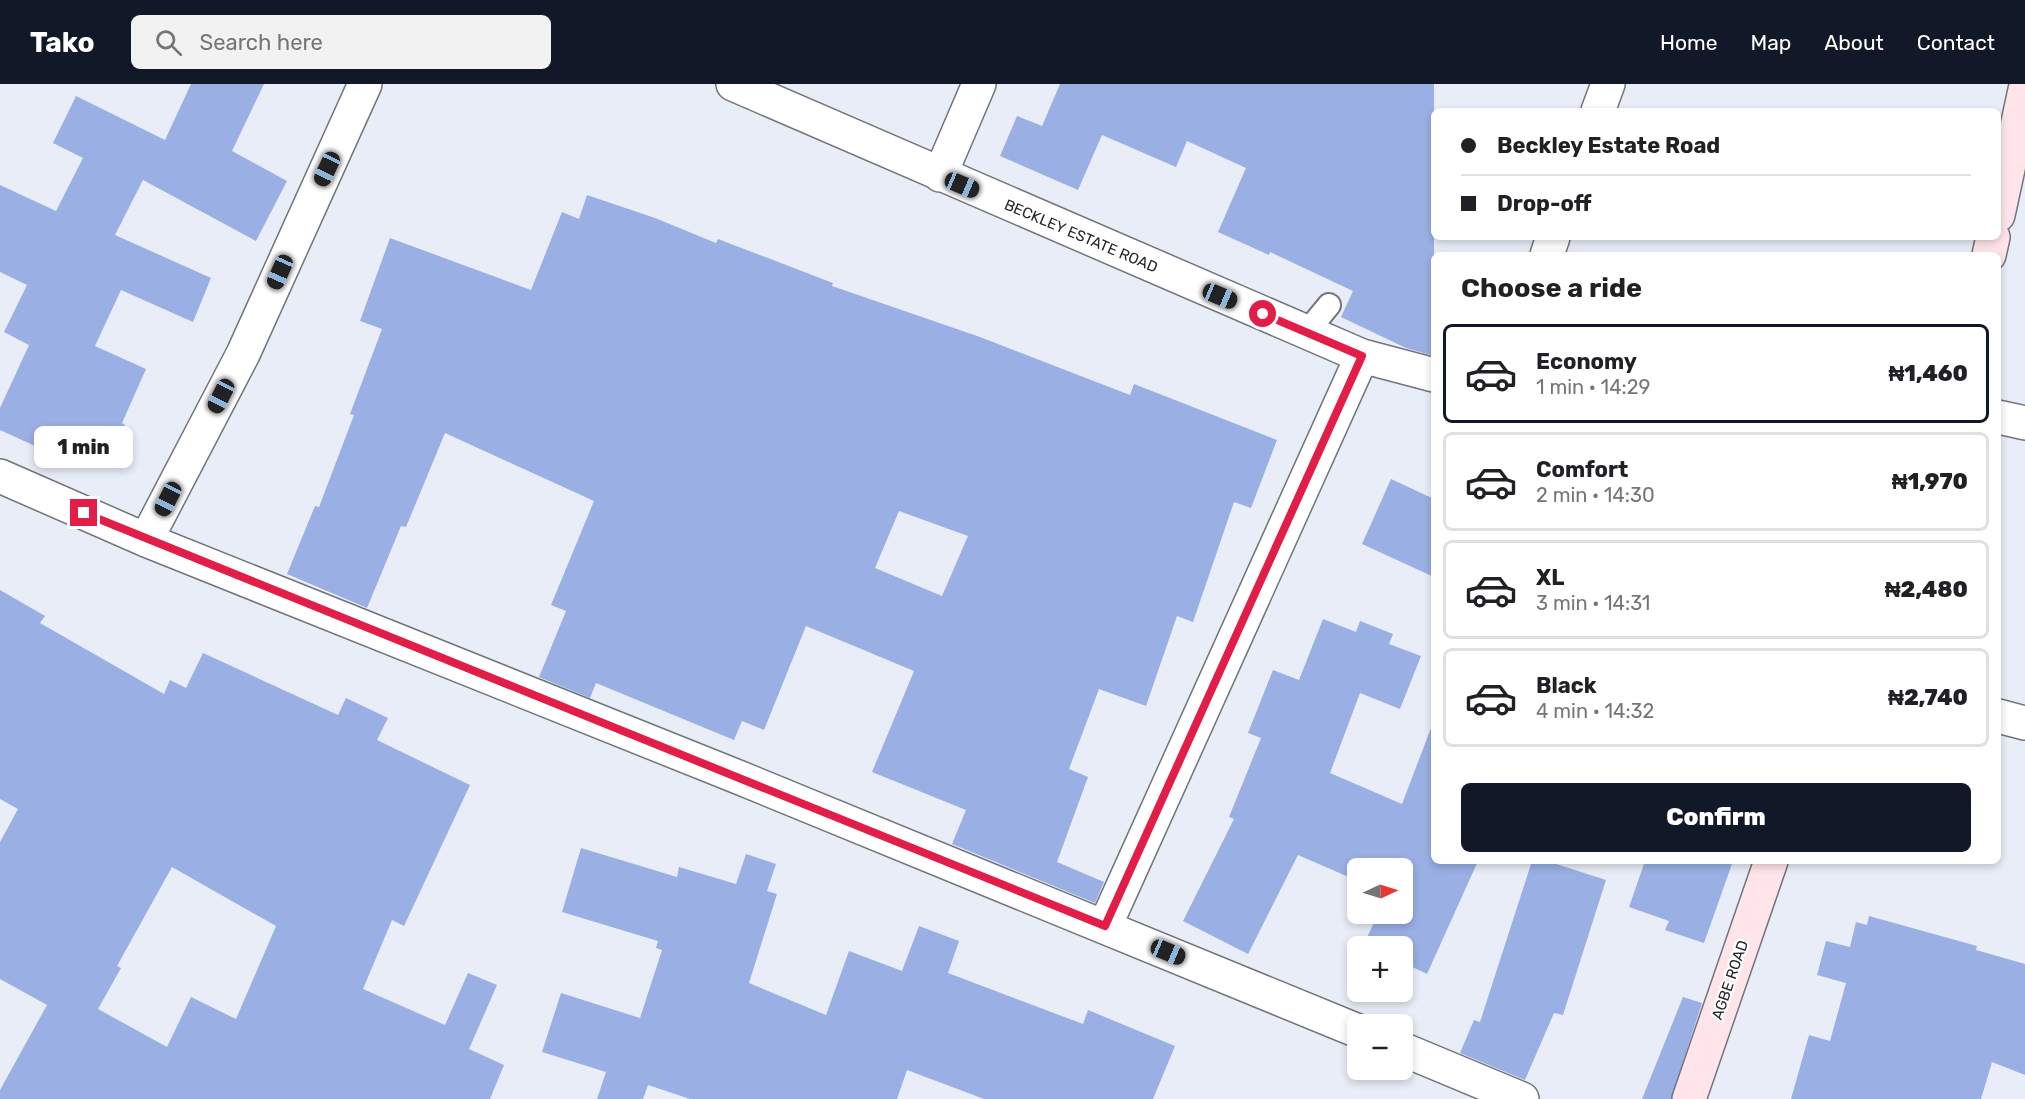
<!DOCTYPE html>
<html lang="en">
<head>
<meta charset="utf-8">
<style>
	body { margin:0; font-family:Rubik,sans-serif; background:#f2f2f2; color:#202124; height:100vh; display:flex; flex-direction:column; font-size:22px; white-space:nowrap }
	* { box-sizing:border-box; margin:0 }
	p { font-size:20px; color:#757577 }
	.icon { flex:none; width:33px; height:33px; fill:none; stroke:currentColor; stroke-width:2; stroke-linecap:round; stroke-linejoin:round }
	.map { position:relative; flex:1; overflow:hidden }
	.panel { position:absolute; left:1431px; top:168px; width:570px; height:612px; display:flex; flex-direction:column; background:#fff; border-radius:9px; box-shadow:0 3px 9px #0003 }
	.panel>* { flex:none }
	.guide { position:absolute; left:1431px; top:24px; width:570px; height:132px; border-radius:9px; box-shadow:0 3px 9px #0003; display:grid; align-content:center; height:132px; padding:0 30px; background:#fff }
	.needle { width:39px; rotate:86deg }
	.fabs { position:absolute; left:1347px; top:774px; display:grid; gap:12px }
	.fabs a { display:grid; place-items:center; width:66px; height:66px; border-radius:9px; background:#fff; box-shadow:0 3px 9px #0003; font-size:30px }
	.end { position:absolute; width:27px; height:27px; margin:-14px; border:8px solid #e11d48; background:#fff; box-shadow:0 0 0 3px #fff }
	.from { border-radius:50% }
	.bubble { position:absolute; height:42px; border-radius:9px; background:#fff; box-shadow:0 3px 9px #0003; font-size:20px; font-weight:800; line-height:42px; text-align:center }
	.car { position:absolute; width:18px; height:36px; margin:-18px -9px; border-radius:8px; box-shadow:0 0 4px 2px #0007; background:linear-gradient(#222 24%,#8ab4d8 0 40%,#222 0 76%,#8ab4d8 0 86%,#222 0) }
	.guide b { display:flex; align-items:center; gap:21px; height:57px; font-size:22px }
	.guide b+b { border-top:2px solid #e0e0e0 }
	.guide i { width:15px; height:15px; background:#202124 }
	ul { padding:0; list-style:none }
	li { display:flex; align-items:center; gap:18px; height:99px; margin:0 12px 9px; padding:0 18px; border:3px solid #e0e0e0; border-radius:9px }
	li div { flex:1 }
	li b { display:block; font-size:22px }
	li em { font-style:normal; font-weight:800 }
	li.on { border-color:#111827 }
	li>.icon { width:54px; height:54px; stroke-width:1.5 }
	h2 { padding:0 30px; font-size:27px; line-height:72px }
	.action { display:flex; gap:12px; margin-top:auto; padding:12px 30px }
	.action a { flex:1; height:69px; border-radius:9px; background:#111827; color:#fff; font-size:24px; font-weight:800; line-height:69px; text-align:center }
	header { display:flex; align-items:center; gap:36px; box-sizing:border-box; height:84px; padding:0 30px; background:#111827; color:#fff }
	header strong { font-size:28px }
	nav { display:flex; gap:33px; margin-inline-start:auto; font-size:21px }
	.search { width:420px; height:54px; background:#f2f2f2; display:flex; align-items:center; gap:15px; box-sizing:border-box; padding:0 21px; border-radius:9px; color:#757577; font-size:22px }
	.map>svg:first-child { display:block }
	.building { fill:#9ab0e4; fill-rule:evenodd }
	.lines { fill:none; stroke-linecap:round; stroke-linejoin:round }
	.lane-casing { stroke:#70747d; stroke-width:26 }
	.street-casing { stroke:#70747d; stroke-width:36 }
	.secondary-casing { stroke:#70747d; stroke-width:36 }
	.lane { stroke:#fff; stroke-width:22 }
	.street { stroke:#fff; stroke-width:33 }
	.secondary { stroke:#ffe5ea; stroke-width:33 }
	.route { stroke:#e11d48; stroke-width:8 }
	.labels { text-anchor:middle; dominant-baseline:central; stroke-width:4.5; stroke-linejoin:round; paint-order:stroke }
	.street-label { font-size:15px; fill:#242629; stroke:#fff }
</style>
</head>
<body>
<header>
<strong>Tako</strong>
<div class="search"><svg class="icon" aria-label="search" viewBox="0 0 24 24"><circle cx="10" cy="10" r="6"/><path d="M15 15l6 6"/></svg>Search here</div>
<nav><a>Home</a><a>Map</a><a>About</a><a>Contact</a></nav>
</header>
<div class="map">
<svg width="2025" height="1015" viewBox="0 0 2025 1015">
	<rect width="100%" height="100%" fill="#e8edf7"/>
	<path class="building" d="M191 0H264L232 67 287 97 256 157 143 96 115 151 211 194 193 238 121 206 95 262 146 285 122 339 125 341 112 370 81 356 70 378 0 346V324L29 261 4 248 27 201 0 188V101L56 127 83 74 53 59 76 12 165 56Z
		M1060 0H1434V272L1406 264 1341 233 1353 207 1270 168 1269 171 1218 148 1246 84 1187 57 1176 83 1102 51 1078 106 1000 72 1017 32 1042 42Z
		M587 111 655 134 716 159 718 155 833 199 832 202 980 253 1130 311 1134 300 1277 356 1251 424 1234 418 1193 538 1177 532 1146 622 1099 605 1069 685 1088 693 1057 778 1104 798 1095 819 952 760 966 726 872 688 914 587 806 542 764 646 742 637 734 656 596 599 590 614 539 593 566 527 551 521 594 417 445 349 406 443 401 442 367 524 287 490 315 422 319 423 354 331 350 330 382 245 360 237 390 154 531 206 562 128 579 135ZM899 427 968 452 942 512 875 484Z
		M1391 395 1434 415V493L1362 460Z
		M0 506 45 532 40 539 164 610 170 596 186 604 203 569 338 631 346 614 388 634 377 656 470 701 404 842 392 836 363 905 445 941 468 889 497 901 469 965 504 981 490 1015H0V1006L47 921 0 895V758L18 725 0 715ZM172 783 276 842 236 935 191 913 167 963 98 925 121 884 117 882Z
		M1323 535 1356 548 1360 537 1393 550 1389 560 1421 572 1400 625 1360 609 1330 689 1402 720 1431 644H1434V777H1478L1427 890 1402 878V862L1364 860 1378 830H1402V784H1358V797L1298 771 1248 870 1183 837 1234 735 1229 733 1261 654 1248 649 1273 586 1299 596Z
		M581 764 677 793 679 783 736 800 746 770 776 780 767 807 777 810 749 899 826 931 849 867 902 887 919 842 959 857 948 889 1083 940 1088 926 1175 962 1153 1015H984L907 986 897 1015H690L648 1001 643 1015H597L606 988 542 968 561 909 640 934 662 866 656 864 658 857 562 828Z
		M1532 777H1547L1606 796 1563 931 1554 929 1525 996 1460 969 1474 936 1480 938Z
		M1645 777H1733L1704 859 1665 846 1669 837 1629 823Z
		M1869 832 1977 862 1976 866 2025 880V991L1992 978 1981 1015H1791L1809 951 1830 957 1846 899 1817 891 1826 857 1850 863 1856 838 1867 841Z
		M1683 913 1702 919 1671 1015H1642Z"/>
	<g class="lines">
		<defs>
			<path id="lane" d="M1306 249 1329 221"/>
			<path id="street" d="M733 0 1362 272 1434 291
				M1598 27 1608 0
				M940 91 979 0
				M1547 171 1553 153
				M1998 333 2025 339
				M0 392 146 456 738 693 1358 947
				M146 456 243 270 365 0
				M1998 632 2025 639
				M1105 842 1362 272
				M1402 965 1522 1015"/>
			<path id="secondary" d="M1998 131 2025 6
				M1989 171 1993 153
				M1689 1015 1771 777"/>
		</defs>
		<use href="#lane" class="lane-casing"/>
		<use href="#street" class="street-casing"/>
		<use href="#secondary" class="secondary-casing"/>
		<use href="#lane" class="lane"/>
		<use href="#street" class="street"/>
		<use href="#secondary" class="secondary"/>
	</g>
	<g class="lines">
		<path class="route" d="M84 429 1105 842 1362 272 1263 230"/>
	</g>
	<g class="labels">
		<g class="street-label">
			<text transform="translate(1081 152) rotate(23)">BECKLEY ESTATE ROAD</text>
			<text transform="translate(1730 896) rotate(-71)">AGBE ROAD</text>
		</g>
	</g>
</svg>
<div class="fabs">
<a><svg class="needle" viewBox="-14 -14 28 28"><path d="M0-13l5 13h-10z" fill="#e53935"/><path d="M0 13l5-13h-10z" fill="#757577"/></svg></a>
<a>+</a>
<a>−</a>
</div>
<i class="end from" style="left:1263px;top:230px"></i>
<i class="end" style="left:84px;top:429px"></i>
<div class="bubble" style="left:34px;top:342px;width:99px">1 min</div>
<i class="car" style="left:327px;top:85px;rotate:205deg"></i>
<i class="car" style="left:962px;top:101px;rotate:113deg"></i>
<i class="car" style="left:280px;top:188px;rotate:204deg"></i>
<i class="car" style="left:1220px;top:212px;rotate:113deg"></i>
<i class="car" style="left:221px;top:312px;rotate:207deg"></i>
<i class="car" style="left:168px;top:415px;rotate:207deg"></i>
<i class="car" style="left:1168px;top:868px;rotate:113deg"></i>
<div class="guide">
<b><i class="from"></i>Beckley Estate Road</b>
<b><i></i>Drop-off</b>
</div>
<section class="panel">
<h2>Choose a ride</h2>
<ul>
<li class="on"><svg class="icon" aria-label="car" viewBox="0 0 24 24"><path d="M5 17H2v-5l4-1 3-4h7l3 4 3 1v5h-3M9 17h6M6 11h13"/><circle cx="7" cy="17" r="2"/><circle cx="17" cy="17" r="2"/></svg><div><b>Economy</b><p>1 min · 14:29</p></div><em>₦1,460</em></li>
<li><svg class="icon" aria-label="car" viewBox="0 0 24 24"><path d="M5 17H2v-5l4-1 3-4h7l3 4 3 1v5h-3M9 17h6M6 11h13"/><circle cx="7" cy="17" r="2"/><circle cx="17" cy="17" r="2"/></svg><div><b>Comfort</b><p>2 min · 14:30</p></div><em>₦1,970</em></li>
<li><svg class="icon" aria-label="car" viewBox="0 0 24 24"><path d="M5 17H2v-5l4-1 3-4h7l3 4 3 1v5h-3M9 17h6M6 11h13"/><circle cx="7" cy="17" r="2"/><circle cx="17" cy="17" r="2"/></svg><div><b>XL</b><p>3 min · 14:31</p></div><em>₦2,480</em></li>
<li><svg class="icon" aria-label="car" viewBox="0 0 24 24"><path d="M5 17H2v-5l4-1 3-4h7l3 4 3 1v5h-3M9 17h6M6 11h13"/><circle cx="7" cy="17" r="2"/><circle cx="17" cy="17" r="2"/></svg><div><b>Black</b><p>4 min · 14:32</p></div><em>₦2,740</em></li>
</ul>
<div class="action"><a>Confirm</a></div>
</section>
</div>
</body>
</html>
